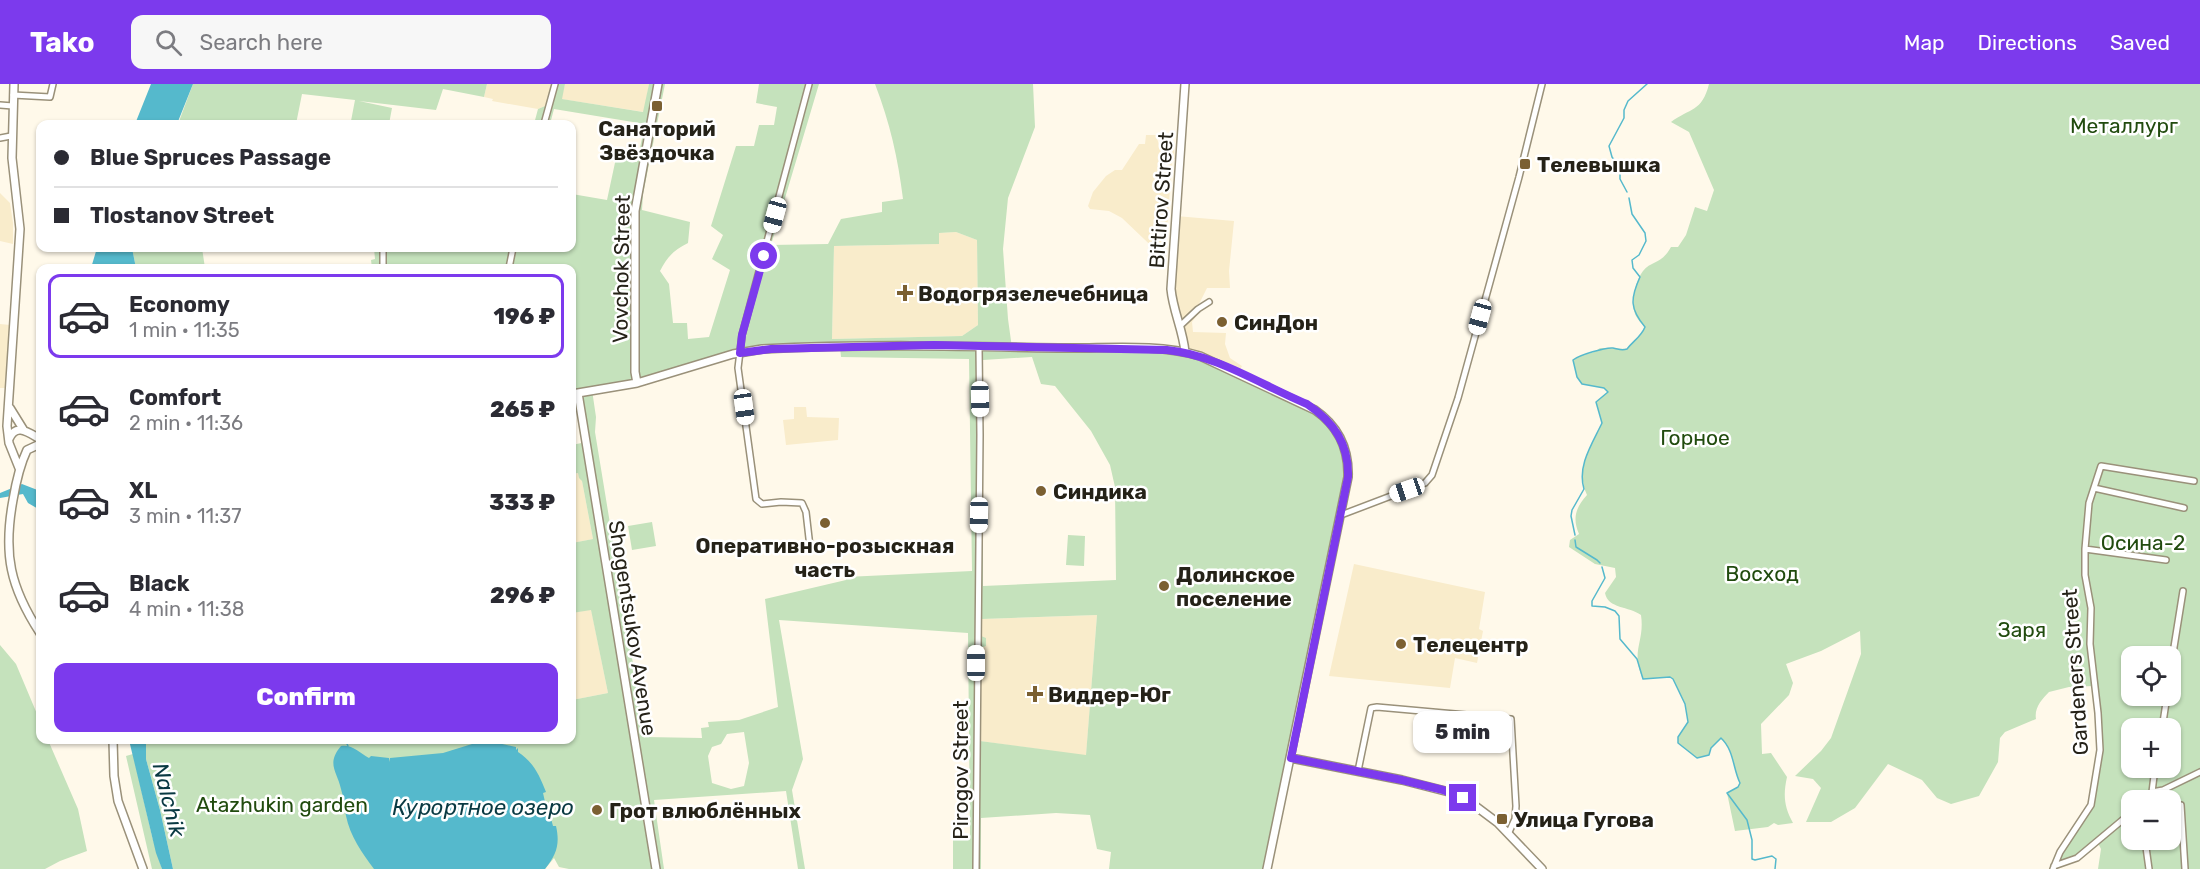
<!DOCTYPE html>
<html lang="en">
<head>
<meta charset="utf-8">
<style>
	body { margin:0; font-family:Rubik,sans-serif; background:#f7f7f7; color:#2b2b33; height:100vh; display:flex; flex-direction:column; font-size:22px; white-space:nowrap }
	* { box-sizing:border-box; margin:0 }
	p { font-size:20px; color:#7c7c81 }
	.icon { flex:none; width:33px; height:33px; fill:none; stroke:currentColor; stroke-width:2; stroke-linecap:round; stroke-linejoin:round }
	.map { position:relative; flex:1; overflow:hidden }
	.details { position:absolute; left:36px; top:180px; width:540px; height:480px; display:flex; flex-direction:column; background:#fff; border-radius:12px; box-shadow:0 2px 4px #0004 }
	.details>* { flex:none }
	.hud { position:absolute; left:36px; top:36px; width:540px; height:132px; border-radius:12px; box-shadow:0 2px 4px #0004; display:grid; align-content:center; height:132px; padding:0 18px; background:#fff }
	.tools { position:absolute; left:2121px; top:562px; display:grid; gap:12px }
	.tools a { display:grid; place-items:center; width:60px; height:60px; border-radius:12px; background:#fff; box-shadow:0 2px 4px #0004; font-size:30px }
	.end { position:absolute; width:27px; height:27px; margin:-14px; border:8px solid #7c3aed; background:#fff; box-shadow:0 0 0 3px #fff }
	.from { border-radius:50% }
	.bubble { position:absolute; height:42px; border-radius:12px; background:#fff; box-shadow:0 2px 4px #0004; font-size:20px; font-weight:800; line-height:42px; text-align:center }
	.car { position:absolute; width:18px; height:36px; margin:-18px -9px; border-radius:8px; box-shadow:0 0 4px 2px #0007; background:linear-gradient(#fff 24%,#345 0 40%,#fff 0 76%,#345 0 86%,#fff 0) }
	.hud b { display:flex; align-items:center; gap:21px; height:57px; font-size:22px }
	.hud b+b { border-top:2px solid #e1e1e2 }
	.hud i { width:15px; height:15px; background:#2b2b33 }
	ul { padding:10px 0 0; list-style:none }
	li { display:flex; align-items:center; gap:18px; height:84px; margin:0 12px 9px; padding:0 6px; border:3px solid transparent; border-radius:12px }
	li div { flex:1 }
	li b { display:block; font-size:22px }
	li em { font-style:normal; font-weight:800 }
	li.current { border-color:#7c3aed }
	li>.icon { width:54px; height:54px; stroke-width:1.5 }
	.button { display:flex; gap:12px; margin-top:auto; padding:12px 18px }
	.button a { flex:1; height:69px; border-radius:12px; background:#7c3aed; color:#fff; font-size:24px; font-weight:800; line-height:69px; text-align:center }
	header { display:flex; align-items:center; gap:36px; box-sizing:border-box; height:84px; padding:0 30px; background:#7c3aed; color:#fff }
	header strong { font-size:28px }
	nav { display:flex; gap:33px; margin-inline-start:auto; font-size:21px }
	.search { width:420px; height:54px; background:#f7f7f7; display:flex; align-items:center; gap:15px; box-sizing:border-box; padding:0 21px; border-radius:12px; color:#7c7c81; font-size:22px }
	.map>svg:first-child { display:block }
	.built { fill:#f9eccb }
	.green { fill:#c5e2bc; fill-rule:evenodd }
	.water { fill:#55b9cc }
	.lines { fill:none; stroke-linecap:round; stroke-linejoin:round }
	.stream { stroke:#55b9cc; stroke-width:1.5 }
	.street-casing { stroke:#9a917a; stroke-width:8 }
	.secondary-casing { stroke:#9a917a; stroke-width:10 }
	.street { stroke:#fff; stroke-width:5 }
	.secondary { stroke:#fff; stroke-width:7 }
	.route { stroke:#7c3aed; stroke-width:8 }
	.poi-dot { fill:#7b6032; stroke:#fff; stroke-width:2 }
	.labels { text-anchor:middle; dominant-baseline:central; stroke-width:5; stroke-linejoin:round; paint-order:stroke }
	.park-label { font-size:21px; fill:#214b0e; stroke:#fff }
	.poi-label { font-size:21px; font-weight:bold; fill:#252218; stroke:#fff; text-anchor:start }
	.street-label { font-size:21px; fill:#252218; stroke:#fff }
	.water-label { font-size:22px; font-style:italic; fill:#093942; stroke:#fff }
</style>
</head>
<body>
<header>
<strong>Tako</strong>
<div class="search"><svg class="icon" aria-label="search" viewBox="0 0 24 24"><circle cx="10" cy="10" r="6"/><path d="M15 15l6 6"/></svg>Search here</div>
<nav><a>Map</a><a>Directions</a><a>Saved</a></nav>
</header>
<div class="map">
<svg width="2200" height="785" viewBox="0 0 2200 785">
	<rect width="100%" height="100%" fill="#fff9ea"/>
	<path class="built" d="M487 0H555L550 20 538 25 492 17 493 15 484 13Z
		M565 0H649L644 28 561 15Z
		M1146 51H1156L1159 61H1174L1175 75 1172 76 1165 175 1122 134 1109 127 1090 125 1088 122 1093 108 1106 92 1115 86H1122L1139 60H1145Z
		M0 109 10 119 13 139V160L0 157Z
		M1176 132 1234 137 1229 187 1230 204H1207L1199 220 1201 226 1192 238 1193 248 1226 249 1225 260 1230 274 1242 282 1238 289 1185 268 1173 218Z
		M956 148 977 156 978 241 962 252 832 255 834 162 938 160V149Z
		M0 240 10 241 5 304H0Z
		M794 323H806L807 333 839 334 838 356 786 361 783 336 794 335Z
		M578 389 582 397 593 455 572 459V390Z
		M1354 480 1485 508 1479 545 1483 547 1477 579 1455 574 1450 604 1329 592Z
		M591 525 608 609 572 616V529Z
		M1097 531 1086 672 980 657 979 563 985 562 980 553 982 535Z"/>
	<path class="green" d="M193 0H487L484 13 443 5 436 26 359 17 392 24 389 40H368L351 37 355 16 302 10 296 40H178Z
		M555 0H565L562 15 643 28 649 0H665L643 110 642 126 690 138 688 159C674 166 667 173 660 187L669 200 673 239H687L688 255 709 253 730 186 712 175 723 151 711 142 736 62H754L759 41H774L777 23 756 19 759 0H819L771 161 828 160 841 135 882 128V118L903 115C898 74 890 39 875 0H1033L1035 43 1008 114 1003 165 1008 235 1012 264 1185 268 1307 320 1333 342 1349 381 1267 785H1109L1111 768 1097 765 1090 731 1056 729 981 734V785H953V750H970L968 549 779 536 803 675 792 706 805 785H798L786 707 654 716 664 785H569L559 783 554 774 545 785H173L160 726 146 675V656H572V616L608 609 591 526 572 529V459L593 455 582 397 579 394 578 389 572 390V361L586 358 578 309 572 310V184H372L371 176 375 175 374 164H572V110L607 116 616 74 637 78 645 40 554 25 550 40H534L538 25 550 20ZM956 148 977 156 978 241 962 252 832 255 834 162 939 160V149ZM840 263 841 273 969 275 972 487 846 493V496L765 515 778 623 739 636 708 638 709 643 701 644 702 654 645 653 595 348 596 333 592 306 683 286 752 266ZM1032 273 1041 300 1055 302 1091 347 1110 381 1115 403 1116 496 983 502V276ZM1097 531 1086 671 980 657 979 564 986 562V554L981 552 982 535ZM744 648 749 679 744 702 731 705 712 699 708 672 712 663 721 660 727 650Z
		M1709 0H2200V785H2098L2101 765 2097 757 2077 774 2054 782 2091 721 2100 666 2093 602 2069 603 2049 608C2042 615 2034 624 2036 635L2005 648 2000 654 1998 678 1979 712 1951 720 1937 714 1922 696 1888 680 1855 724 1831 738H1806L1821 704 1813 695 1795 692 1821 667 1831 654 1861 570 1860 547 1821 567 1786 580 1793 599 1789 611 1761 640 1762 670 1771 669 1787 693C1783 711 1784 723 1793 739L1778 741 1774 739 1768 743 1735 747 1727 709 1738 703 1740 699C1733 685 1734 665 1721 655L1711 664 1709 671 1697 674 1678 659V653L1688 638 1685 620 1673 595 1670 593 1643 595C1630 566 1645 559 1641 531 1629 522 1608 525 1605 509L1616 493 1615 484 1595 480 1569 463 1570 456 1579 450C1572 434 1576 423 1587 411 1575 385 1591 362 1602 339L1596 318 1608 308 1604 304 1582 300 1577 293 1573 276C1583 268 1591 272 1600 264L1627 265C1633 257 1641 253 1645 243 1642 240 1638 236 1636 232 1630 221 1635 197 1643 187 1652 176 1661 181 1671 163H1678L1686 151 1695 123 1707 127 1714 106 1689 48 1671 38C1690 24 1702 28 1709 0ZM2132 573H2170V612H2132ZM2132 645H2170V684H2132ZM2132 717H2170V756H2132Z
		M132 164H202L205 184H136Z
		M652 438 656 462 632 466 628 442Z
		M1068 451 1085 452 1084 482 1066 481Z
		M0 561 16 580 40 637V656H48L78 725 87 767 60 777 45 785H0Z
		M133 670 152 752 162 785H152L126 672Z"/>
	<path class="water" d="M151 0H193L177 40H135Z
		M97 164H132L136 184H91Z
		M22 400 40 407V426L28 419 23 410 0 414V409Z
		M129 656H146V675L160 726 173 785H162L156 769Z
		M489 657 516 663V666L518 664V668C533 678 539 690 546 708L543 709 548 731H550L553 742H556C560 760 557 770 545 785H374C362 769 350 752 346 732 344 723 344 714 341 705 337 687 326 680 341 662 352 660 360 669 369 674L371 672 389 674 390 678V674L443 669 472 660Z"/>
	<g class="lines">
		<path class="stream" d="M1627 108 1620 95V84L1612 73 1609 62 1624 34V26L1628 17 1647 0
			M1575 451 1571 432 1572 426 1584 405C1577 382 1592 360 1602 339L1596 318 1608 308 1604 304 1582 300 1577 293 1573 276C1579 271 1606 263 1613 264 1619 265 1621 267 1627 265 1633 257 1641 253 1645 243 1630 225 1630 215 1640 193L1633 184 1632 176 1639 171 1646 157 1645 149 1632 130 1629 114
			M1575 456 1576 463 1597 476 1600 479
			M1602 483 1605 494 1592 517V522L1605 523 1615 527 1619 532 1620 555 1637 575 1643 595 1670 593 1673 595 1685 620 1688 638 1678 653V659L1697 674 1709 671 1711 664 1721 654C1734 666 1733 685 1740 699L1738 703 1727 709 1747 736 1752 756V775L1755 776 1772 772 1776 775 1775 785
			M345 656 348 662"/>
		<defs>
			<path id="street" d="M809 0 742 251 738 284 756 415 762 420 781 418 802 419 806 428 810 463
				M13 11 50 13 53 0
				M0 21 13 22
				M544 40 555 0
				M0 54 11 52
				M383 164V184
				M509 184 513 164
				M1181 241 1198 225 1209 218
				M2094 404 2184 424
				M1341 431 1425 399 1432 391 1458 314 1519 93 1542 0
				M2085 465 2166 476
				M2170 588 2183 507
				M2162 645 2167 612
				M1358 687 1371 624 1377 623 1511 635 1516 722 1515 735 1509 748
				M2152 708 2155 684
				M2141 717 2143 713 2152 708 2163 706 2200 688
				M2181 721 2185 785
				M2145 756 2149 785
				M2054 782 2077 774 2132 728
				M976 785 980 351 979 263
				M2053 785 2060 768 2091 721 2100 666 2098 629 2090 560 2091 524 2085 491V465L2089 419 2101 382 2194 397"/>
			<path id="secondary" d="M14 0 12 74 20 145 7 342 9 359 19 384
				M1185 268C1183 246 1173 227 1171 205L1185 0
				M637 299 635 288V127L658 0
				M578 309 656 785
				M572 310 637 299 733 270 762 265C861 260 960 262 1059 264 1105 265 1155 259 1200 272L1315 326C1338 342 1349 365 1348 393L1267 785
				M10 324 23 345
				M9 355C16 338 29 349 40 355
				M40 360 27 366C19 383 16 398 13 416 3 470 10 503 40 549
				M113 656 114 692 118 717 143 785
				M1291 674 1402 696 1453 709 1470 718 1498 739 1542 785"/>
		</defs>
		<use href="#street" class="street-casing"/>
		<use href="#secondary" class="secondary-casing"/>
		<use href="#street" class="street"/>
		<use href="#secondary" class="secondary"/>
	</g>
	<g class="lines">
		<path class="route" d="M764 172 742 251 740 269 771 265 934 261 1167 266C1217 271 1261 301 1307 320 1334 338 1349 360 1348 393L1291 674 1402 696 1443 706 1463 714"/>
	</g>
	<g class="poi-dot">
		<rect x="651" y="16" width="12" height="12" rx="3"/>
		<rect x="1519" y="74" width="12" height="12" rx="3"/>
		<path d="M902 200h6v6h6v6h-6v6h-6v-6h-6v-6h6z"/>
		<circle cx="1222" cy="238" r="6"/>
		<circle cx="1041" cy="407" r="6"/>
		<circle cx="825" cy="439" r="6"/>
		<circle cx="1164" cy="502" r="6"/>
		<circle cx="1401" cy="560" r="6"/>
		<path d="M1032 601h6v6h6v6h-6v6h-6v-6h-6v-6h6z"/>
		<circle cx="597" cy="726" r="6"/>
		<rect x="1496" y="729" width="12" height="12" rx="3"/>
	</g>
	<g class="labels">
		<g class="park-label">
			<text x="2124" y="41">Металлург</text>
			<text x="1695" y="353">Горное</text>
			<text x="2143" y="458">Осина-2</text>
			<text x="1762" y="489">Восход</text>
			<text x="2022" y="545">Заря</text>
			<text x="282" y="720">Atazhukin garden</text>
		</g>
		<g class="poi-label">
			<text x="657" y="44" text-anchor="middle">Санаторий<tspan x="657" dy="24">Звёздочка</tspan></text>
			<text x="1537" y="80">Телевышка</text>
			<text x="918" y="209">Водогрязелечебница</text>
			<text x="1234" y="238">СинДон</text>
			<text x="1053" y="407">Синдика</text>
			<text x="825" y="461" text-anchor="middle">Оперативно-розыскная<tspan x="825" dy="24">часть</tspan></text>
			<text x="1176" y="490">Долинское<tspan x="1176" dy="24">поселение</tspan></text>
			<text x="1413" y="560">Телецентр</text>
			<text x="1048" y="610">Виддер-Юг</text>
			<text x="609" y="726">Грот влюблённых</text>
			<text x="1514" y="735">Улица Гугова</text>
		</g>
		<g class="street-label">
			<text transform="translate(1161 116) rotate(-86)">Bittirov Street</text>
			<text transform="translate(621 185) rotate(-89)">Vovchok Street</text>
			<text transform="translate(633 544) rotate(81)">Shogentsukov Avenue</text>
			<text transform="translate(2075 588) rotate(-94)">Gardeners Street</text>
			<text transform="translate(960 686) rotate(-90)">Pirogov Street</text>
		</g>
		<g class="water-label">
			<text transform="translate(169 716) rotate(76)">Nalchik</text>
			<text x="483" y="723">Курортное озеро</text>
		</g>
	</g>
</svg>
<div class="tools">
<a><svg class="icon" aria-label="locate" viewBox="0 0 24 24"><circle cx="12" cy="12" r="6"/><path d="M12 2v4M12 18v4M2 12h4M18 12h4"/></svg></a>
<a>+</a>
<a>−</a>
</div>
<i class="end from" style="left:764px;top:172px"></i>
<i class="end" style="left:1463px;top:714px"></i>
<div class="bubble" style="left:1413px;top:627px;width:99px">5 min</div>
<i class="car" style="left:775px;top:131px;rotate:195deg"></i>
<i class="car" style="left:1480px;top:233px;rotate:195deg"></i>
<i class="car" style="left:980px;top:315px;rotate:179deg"></i>
<i class="car" style="left:744px;top:323px;rotate:172deg"></i>
<i class="car" style="left:1407px;top:406px;rotate:251deg"></i>
<i class="car" style="left:979px;top:431px;rotate:181deg"></i>
<i class="car" style="left:976px;top:579px;rotate:0deg"></i>
<div class="hud">
<b><i class="from"></i>Blue Spruces Passage</b>
<b><i></i>Tlostanov Street</b>
</div>
<section class="details">
<ul>
<li class="current"><svg class="icon" aria-label="car" viewBox="0 0 24 24"><path d="M5 17H2v-5l4-1 3-4h7l3 4 3 1v5h-3M9 17h6M6 11h13"/><circle cx="7" cy="17" r="2"/><circle cx="17" cy="17" r="2"/></svg><div><b>Economy</b><p>1 min · 11:35</p></div><em>196 ₽</em></li>
<li><svg class="icon" aria-label="car" viewBox="0 0 24 24"><path d="M5 17H2v-5l4-1 3-4h7l3 4 3 1v5h-3M9 17h6M6 11h13"/><circle cx="7" cy="17" r="2"/><circle cx="17" cy="17" r="2"/></svg><div><b>Comfort</b><p>2 min · 11:36</p></div><em>265 ₽</em></li>
<li><svg class="icon" aria-label="car" viewBox="0 0 24 24"><path d="M5 17H2v-5l4-1 3-4h7l3 4 3 1v5h-3M9 17h6M6 11h13"/><circle cx="7" cy="17" r="2"/><circle cx="17" cy="17" r="2"/></svg><div><b>XL</b><p>3 min · 11:37</p></div><em>333 ₽</em></li>
<li><svg class="icon" aria-label="car" viewBox="0 0 24 24"><path d="M5 17H2v-5l4-1 3-4h7l3 4 3 1v5h-3M9 17h6M6 11h13"/><circle cx="7" cy="17" r="2"/><circle cx="17" cy="17" r="2"/></svg><div><b>Black</b><p>4 min · 11:38</p></div><em>296 ₽</em></li>
</ul>
<div class="button"><a>Confirm</a></div>
</section>
</div>
</body>
</html>
